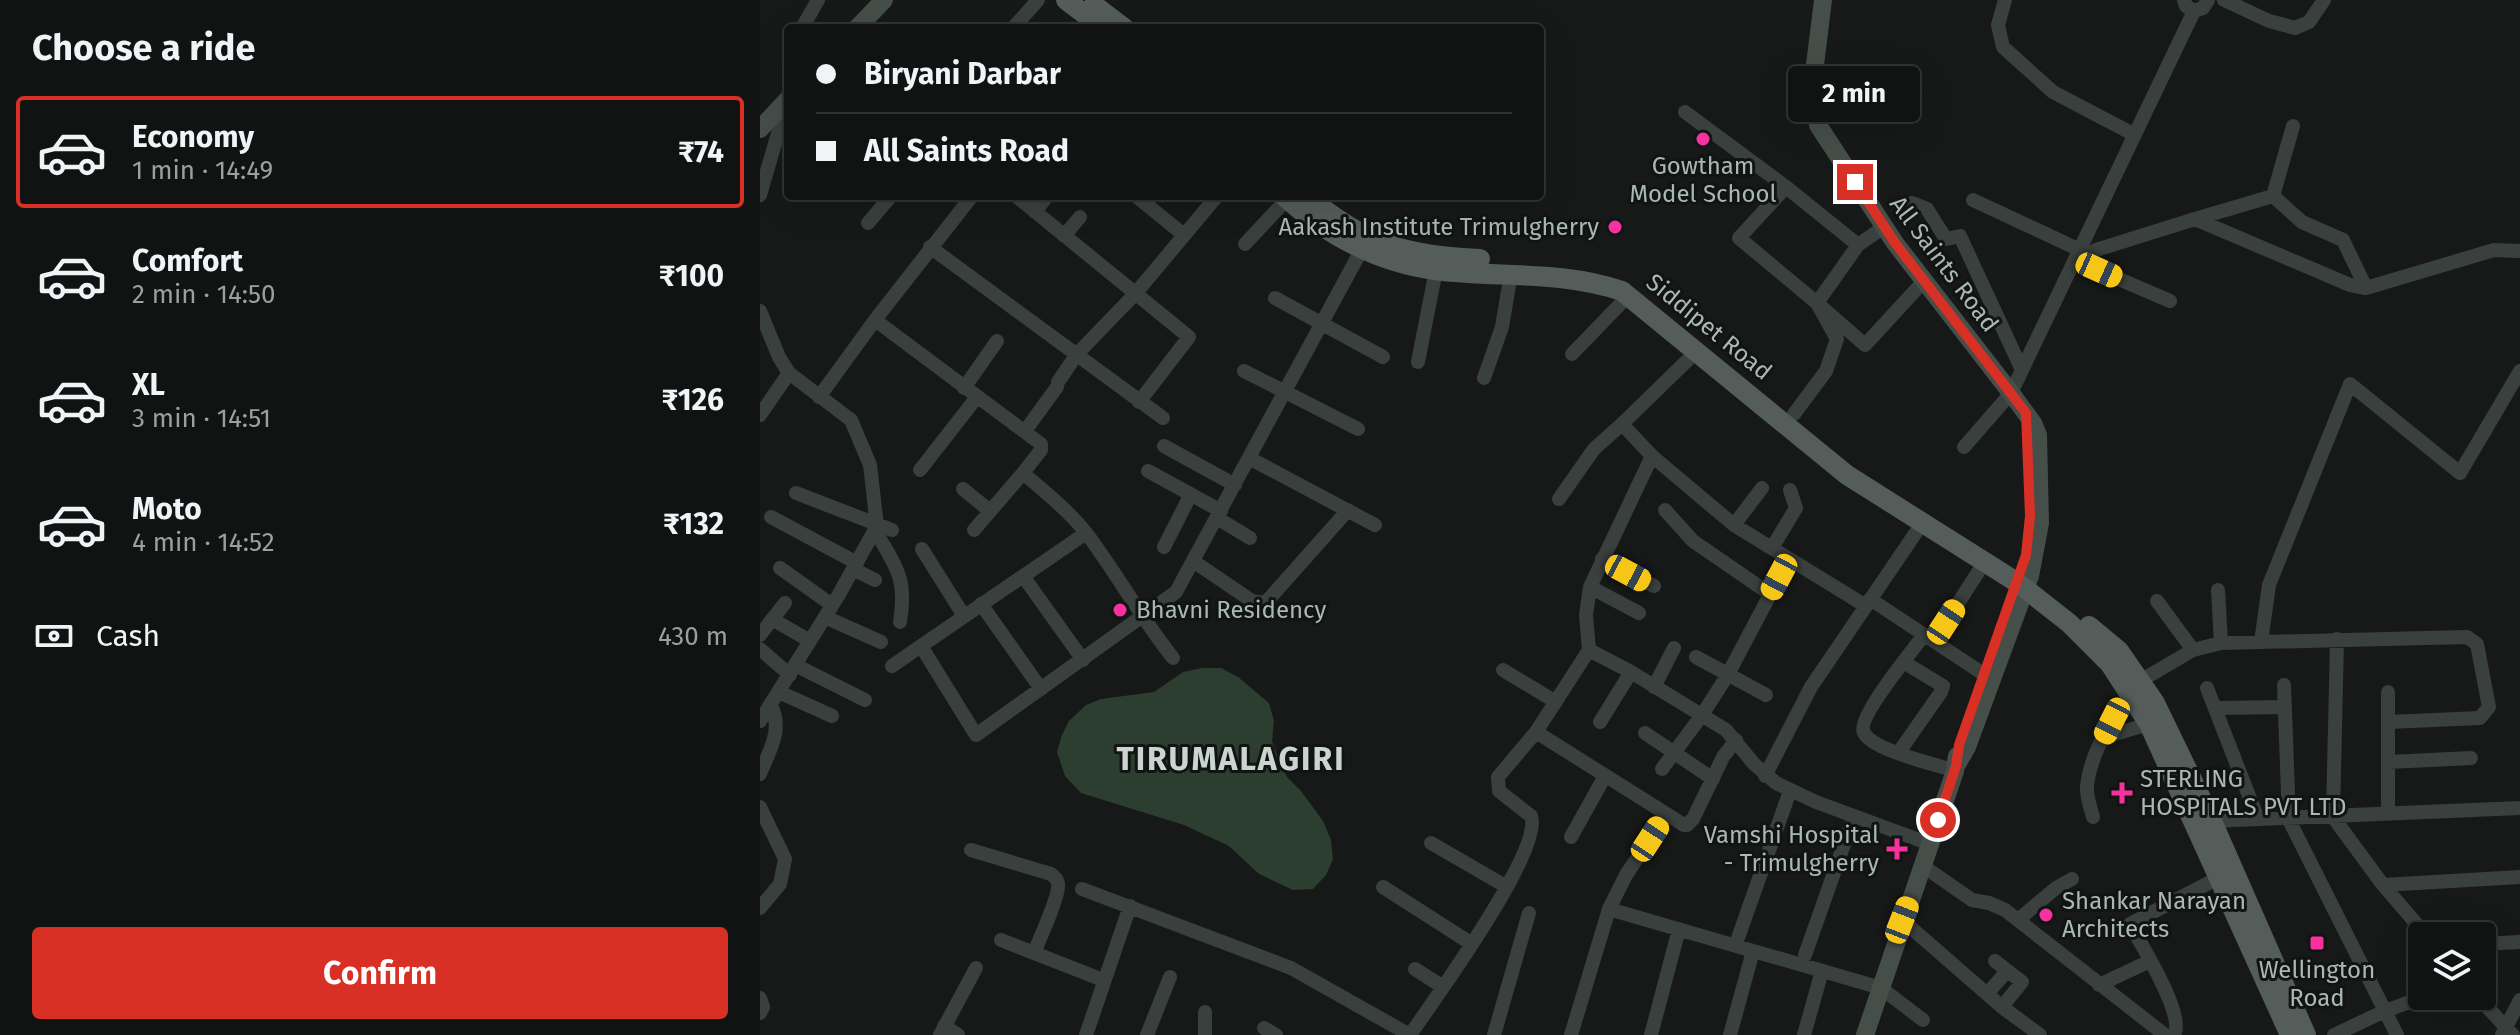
<!DOCTYPE html>
<html lang="en">
<head>
<meta charset="utf-8">
<style>
	body { margin:0; font-family:"Fira Sans",sans-serif; background:#1a1c1c; color:#f1f3f6; height:100vh; display:flex; flex-direction:column; font-size:30px; white-space:nowrap }
	* { box-sizing:border-box; margin:0 }
	p { font-size:26px; color:#9c9ea0 }
	.icon { flex:none; width:44px; height:44px; fill:none; stroke:currentColor; stroke-width:2; stroke-linecap:round; stroke-linejoin:round }
	.map { position:relative; flex:1; overflow:hidden }
	.details { display:flex; flex-direction:column; background:#111313; width:760px }
	.details>* { flex:none }
	.guide { position:absolute; left:24px; top:24px; width:760px; height:176px; border-radius:8px; box-shadow:0 8px 32px #0002,0 0 0 2px #303233; display:grid; align-content:center; height:176px; padding:0 32px; background:#111313 }
	.tools { position:absolute; left:1648px; top:922px; display:grid; gap:16px }
	.tools a { display:grid; place-items:center; width:88px; height:88px; border-radius:8px; background:#111313; box-shadow:0 8px 32px #0002,0 0 0 2px #303233; font-size:40px }
	.end { position:absolute; width:36px; height:36px; margin:-18px; border:10px solid #d93025; background:#fff; box-shadow:0 0 0 4px #fff }
	.from { border-radius:50% }
	.bubble { position:absolute; height:56px; border-radius:8px; background:#111313; box-shadow:0 8px 32px #0002,0 0 0 2px #303233; font-size:26px; font-weight:700; line-height:56px; text-align:center }
	.car { position:absolute; width:24px; height:48px; margin:-24px -12px; border-radius:10px; box-shadow:0 0 6px 2px #0007; background:linear-gradient(#f5c518 24%,#345 0 40%,#f5c518 0 76%,#345 0 86%,#f5c518 0) }
	.guide b { display:flex; align-items:center; gap:28px; height:76px; font-size:30px }
	.guide b+b { border-top:2px solid #303233 }
	.guide i { width:20px; height:20px; background:#f1f3f6 }
	ul { padding:0; list-style:none }
	li { display:flex; align-items:center; gap:24px; height:112px; margin:0 16px 12px; padding:0 16px; border:4px solid transparent; border-radius:8px }
	li div { flex:1 }
	li b { display:block; font-size:30px }
	li em { font-style:normal; font-weight:700 }
	li.selected { border-color:#d93025 }
	li>.icon { width:72px; height:72px; stroke-width:1.5 }
	h2 { padding:0 32px; font-size:36px; line-height:96px }
	.pay { display:flex; align-items:center; gap:20px; height:88px; padding:0 32px; font-size:30px }
	.pay p { margin-inline-start:auto }
	.primary-button { display:flex; gap:16px; margin-top:auto; padding:16px 32px }
	.primary-button a { flex:1; height:92px; border-radius:8px; background:#d93025; color:#fff; font-size:32px; font-weight:700; line-height:92px; text-align:center }
	main { display:flex; flex:1; min-height:0 }
	.map>svg:first-child { display:block }
	.water { fill:#2c3e30 }
	.lines { fill:none; stroke-linecap:round; stroke-linejoin:round }
	.minor { stroke:#3a403e; stroke-width:14 }
	.secondary { stroke:#464e4a; stroke-width:18 }
	.primary { stroke:#545d59; stroke-width:20 }
	.route { stroke:#d93025; stroke-width:10 }
	.poi-dot { fill:#f7319e; stroke:#121414; stroke-width:3 }
	.labels { text-anchor:middle; dominant-baseline:central; stroke-width:6; stroke-linejoin:round; paint-order:stroke }
	.poi-label { font-size:24px; fill:#a9b9b1; stroke:#121414; text-anchor:start }
	.street-label { font-size:24px; fill:#a9b9b1; stroke:#121414 }
	.district-label { font-size:32px; font-weight:bold; letter-spacing:2px; fill:#cad5d0; stroke:#121414 }
</style>
</head>
<body>
<main>
<section class="details">
<h2>Choose a ride</h2>
<ul>
<li class="selected"><svg class="icon" aria-label="car" viewBox="0 0 24 24"><path d="M5 17H2v-5l4-1 3-4h7l3 4 3 1v5h-3M9 17h6M6 11h13"/><circle cx="7" cy="17" r="2"/><circle cx="17" cy="17" r="2"/></svg><div><b>Economy</b><p>1 min · 14:49</p></div><em>₹74</em></li>
<li><svg class="icon" aria-label="car" viewBox="0 0 24 24"><path d="M5 17H2v-5l4-1 3-4h7l3 4 3 1v5h-3M9 17h6M6 11h13"/><circle cx="7" cy="17" r="2"/><circle cx="17" cy="17" r="2"/></svg><div><b>Comfort</b><p>2 min · 14:50</p></div><em>₹100</em></li>
<li><svg class="icon" aria-label="car" viewBox="0 0 24 24"><path d="M5 17H2v-5l4-1 3-4h7l3 4 3 1v5h-3M9 17h6M6 11h13"/><circle cx="7" cy="17" r="2"/><circle cx="17" cy="17" r="2"/></svg><div><b>XL</b><p>3 min · 14:51</p></div><em>₹126</em></li>
<li><svg class="icon" aria-label="car" viewBox="0 0 24 24"><path d="M5 17H2v-5l4-1 3-4h7l3 4 3 1v5h-3M9 17h6M6 11h13"/><circle cx="7" cy="17" r="2"/><circle cx="17" cy="17" r="2"/></svg><div><b>Moto</b><p>4 min · 14:52</p></div><em>₹132</em></li>
</ul>
<div class="pay"><svg class="icon" aria-label="cash" viewBox="0 0 24 24"><path d="M3 7h18v10H3z"/><circle cx="12" cy="12" r="2"/></svg>Cash<p>430 m</p></div>
<div class="primary-button"><a>Confirm</a></div>
</section>
<div class="map">
<svg width="1760" height="1035" viewBox="0 0 1760 1035">
	<rect width="100%" height="100%" fill="#171919"/>
	<path class="water" d="M442 668H461L478 677 509 703 514 721 512 741 518 758 527 777 541 791 563 821 571 840 573 859 566 875 553 889 533 890 499 874 469 846 424 825 321 793 305 776 297 752 302 735 309 721 326 705 341 699 394 692 423 672Z"/>
	<g class="lines">
		<path class="minor" d="M1245 0 1238 25 1243 47 1293 92 1375 135
			M1424 0 1426 6 1434 11 1443 8 1448 0
			M1464 0 1509 21 1535 28 1549 22 1564 0
			M42 28 58 0
			M253 28 278 0
			M925 112 1026 187 979 238 1057 303 1077 339 1066 371 1034 414
			M1026 187 1098 245 1057 303 1105 345 1164 281
			M0 195 28 99
			M212 196 115 320 281 444V450L263 473C285 492 309 511 327 534 357 574 381 618 413 658
			M256 196 429 337 379 402
			M376 196 424 235
			M1513 196 1533 126
			M1213 200 1320 250
			M1152 203 1167 209 1186 239 1200 236 1262 370
			M275 212 287 196
			M1435 219 1513 196 1542 222 1583 240 1606 288
			M108 223 131 196
			M304 236 320 217
			M485 244 527 199
			M1098 245 1124 227
			M170 247 403 418
			M1315 260 1336 250 1435 219 1590 285 1606 288 1734 250 1760 251
			M1315 260 1410 301
			M515 298 623 357
			M0 311 19 357 29 373 91 420 110 465 117 526 78 596 0 721
			M937 351 862 424 892 456 974 525 1106 606 1163 522
			M812 354 869 295
			M658 362 676 270
			M484 371 598 429
			M724 378 742 327 751 273
			M298 382 317 354 375 294 457 196
			M204 388 237 341
			M59 397 115 320
			M0 415 29 373
			M265 431 297 387
			M404 446 475 485
			M1204 447 1251 393 1434 11
			M892 456 830 587 826 615 829 650 871 672 966 730 994 764 1016 783 1056 802 1170 844
			M489 458 615 525
			M160 470 217 397
			M388 471 461 511
			M203 489 230 511
			M36 493 132 530
			M799 499 834 449 862 424
			M905 510 933 541 1010 594
			M11 517 97 563
			M457 518 490 538
			M974 525 1002 488
			M214 530 263 473
			M116 532C137 569 147 578 140 622
			M404 547 431 494
			M1012 548 1036 508 1030 490
			M162 549 204 616
			M842 559 894 586
			M433 561 492 601 503 603 508 600 588 510
			M20 568 72 605
			M93 569 115 580
			M263 576 323 660
			M830 587 879 613
			M1458 590 1461 643
			M1110 599 1225 675
			M1397 601 1433 650
			M221 604 281 689
			M65 617 121 642
			M12 619 50 641
			M1186 622 1224 563
			M0 635 25 603
			M1164 635C1153 650 1096 718 1104 733 1114 751 1175 764 1195 771
			M1577 639 1573 817 1623 885 1667 936
			M1501 642 1509 585 1590 384 1700 473 1760 371
			M161 646 326 533
			M0 649 30 675
			M936 657 1006 695
			M35 665 105 700
			M132 666 161 646 216 735 416 592 602 249
			M743 670 796 702
			M1380 681 1433 650 1461 643 1707 637 1717 644 1729 707 1720 718 1628 722V692
			M1524 685 1529 820 1637 1035
			M894 687 914 648
			M1447 688 1498 819
			M19 692 72 716
			M1455 708 1525 707
			M840 722 871 672
			M776 732 924 825H927L933 819 963 757 976 740
			M885 733 953 779
			M1344 737 1389 724
			M1139 752 1181 692 1183 686 1150 666
			M1628 762 1711 758
			M902 769 942 715 967 676 1029 559
			M0 774C10 749 23 730 11 705
			M1005 776 1051 687 1106 606
			M0 807 25 859 20 884 0 908
			M1628 813V722
			M1333 817C1330 806 1326 796 1327 785 1331 752 1352 719 1371 694
			M1452 821 1760 808
			M811 837 845 776
			M671 843 747 887
			M211 850 291 874C294 877 298 879 298 884 300 895 279 940 274 953
			M1163 866 1212 900 1229 903 1245 910 1405 1035
			M1623 885 1760 877
			M623 887 712 944
			M322 889 531 968 650 1035
			M849 909 1121 988 1163 1020
			M1142 920 1242 1007 1280 1035
			M1258 920 1296 888 1312 879
			M978 938 1030 791
			M241 940 343 980
			M1722 944 1760 942
			M1045 955 1094 816
			M1235 961 1262 982 1242 1007
			M655 969 683 987
			M1339 985 1390 961
			M1227 994 1247 971
			M1717 996 1753 1035
			M0 998 3 1007 0 1013
			M184 1026 198 1035
			M504 1028 516 1035
			M180 1035 216 968
			M326 1035 370 906
			M387 1035 410 977
			M445 1035V1012
			M650 1035C673 1001 784 850 771 816L739 791 738 777 776 732 829 650
			M734 1035 769 913
			M811 1035 849 909 866 875 906 815
			M891 1035 919 929
			M970 1035 993 951
			M1044 1035 1062 971
			M1414 1035C1426 1015 1381 945 1370 924L1460 877
			M1574 1035 1625 1011 1666 996
			M1742 1035 1760 1000"/>
		<path class="secondary" d="M1063 0 1053 81 1058 125 1135 243 1251 393 1273 423 1278 435 1280 523 1270 576 1207 747 1196 766
			M97 28 124 0
			M0 129 28 99
			M1105 1035 1195 771 1197 756"/>
		<path class="primary" d="M306 0 343 28
			M334 5 364 28
			M524 196C567 235 616 262 675 270 738 278 800 270 862 291L1087 475 1258 583 1309 623 1350 664 1389 724 1530 1035
			M548 196C602 244 649 256 720 259
			M1329 626 1359 651 1395 703 1452 821 1546 1035"/>
	</g>
	<g class="lines">
		<path class="route" d="M1095 182 1135 243 1266 413 1270 516 1266 555 1199 745 1196 766 1178 820"/>
	</g>
	<g class="poi-dot">
		<circle cx="943" cy="139" r="8"/>
		<circle cx="855" cy="227" r="8"/>
		<circle cx="360" cy="610" r="8"/>
		<path d="M1358 781h8v8h8v8h-8v8h-8v-8h-8v-8h8z"/>
		<path d="M1133 837h8v8h8v8h-8v8h-8v-8h-8v-8h8z"/>
		<circle cx="1286" cy="915" r="8"/>
		<rect x="1549" y="935" width="16" height="16" rx="4"/>
	</g>
	<g class="labels">
		<g class="poi-label">
			<text x="943" y="166" text-anchor="middle">Gowtham<tspan x="943" dy="28">Model School</tspan></text>
			<text x="839" y="227" text-anchor="end">Aakash Institute Trimulgherry</text>
			<text x="376" y="610">Bhavni Residency</text>
			<text x="1380" y="779">STERLING<tspan x="1380" dy="28">HOSPITALS PVT LTD</tspan></text>
			<text x="1119" y="835" text-anchor="end">Vamshi Hospital<tspan x="1119" dy="28">- Trimulgherry</tspan></text>
			<text x="1302" y="901">Shankar Narayan<tspan x="1302" dy="28">Architects</tspan></text>
			<text x="1557" y="970" text-anchor="middle">Wellington<tspan x="1557" dy="28">Road</tspan></text>
		</g>
		<g class="street-label">
			<text transform="translate(1184 264) rotate(53)">All Saints Road</text>
			<text transform="translate(949 327) rotate(39)">Siddipet Road</text>
		</g>
		<g class="district-label">
			<text x="471" y="759">TIRUMALAGIRI</text>
		</g>
	</g>
</svg>
<div class="tools">
<a><svg class="icon" aria-label="layers" viewBox="0 0 24 24"><path d="M12 4l9 5-9 5-9-5zM3 14l9 5 9-5"/></svg></a>
</div>
<i class="end from" style="left:1178px;top:820px"></i>
<i class="end" style="left:1095px;top:182px"></i>
<div class="bubble" style="left:1028px;top:66px;width:132px">2 min</div>
<i class="car" style="left:1339px;top:270px;rotate:114deg"></i>
<i class="car" style="left:868px;top:573px;rotate:118deg"></i>
<i class="car" style="left:1019px;top:577px;rotate:208deg"></i>
<i class="car" style="left:1186px;top:622px;rotate:33deg"></i>
<i class="car" style="left:1352px;top:721px;rotate:207deg"></i>
<i class="car" style="left:890px;top:839px;rotate:33deg"></i>
<i class="car" style="left:1142px;top:920px;rotate:21deg"></i>
<div class="guide">
<b><i class="from"></i>Biryani Darbar</b>
<b><i></i>All Saints Road</b>
</div>
</div>
</main>
</body>
</html>
